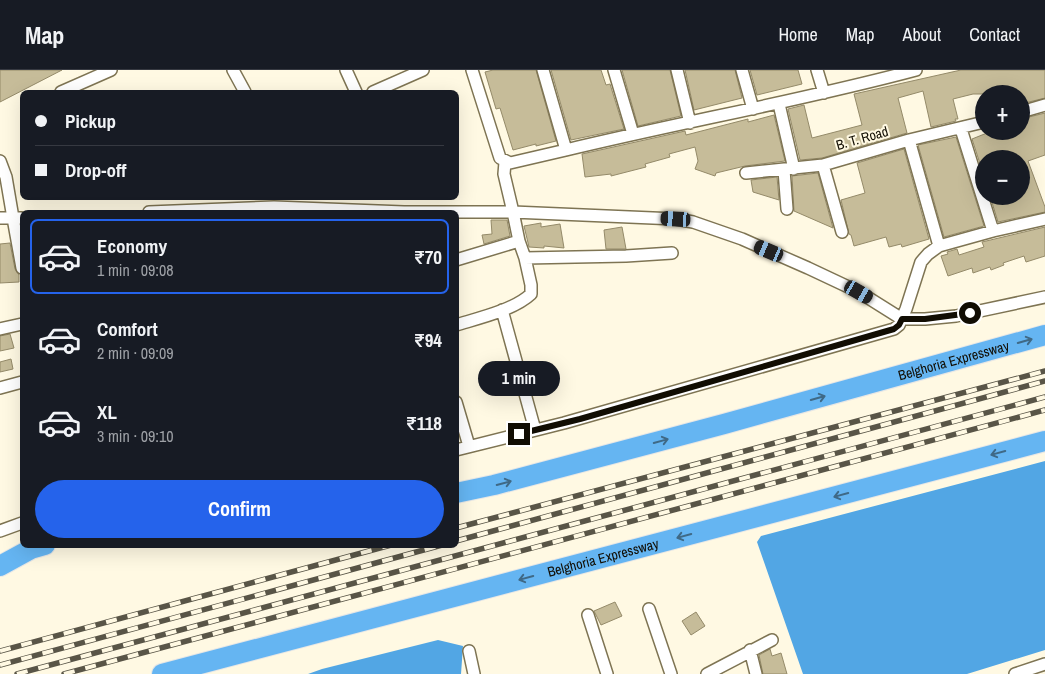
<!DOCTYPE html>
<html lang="en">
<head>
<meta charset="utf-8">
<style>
	body { margin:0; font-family:"Archivo Narrow",sans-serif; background:#20242c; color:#f1f3f6; height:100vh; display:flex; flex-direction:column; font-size:19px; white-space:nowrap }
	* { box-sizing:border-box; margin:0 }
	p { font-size:16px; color:#9ea1a6 }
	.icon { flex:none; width:28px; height:28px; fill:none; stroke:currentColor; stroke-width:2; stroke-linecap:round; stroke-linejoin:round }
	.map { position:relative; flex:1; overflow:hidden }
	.details { position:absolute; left:20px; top:140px; width:439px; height:338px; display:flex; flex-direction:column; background:#171b24; border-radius:8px; box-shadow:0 5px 20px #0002 }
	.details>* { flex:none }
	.guide { position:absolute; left:20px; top:20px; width:439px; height:110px; border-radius:8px; box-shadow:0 5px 20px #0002; display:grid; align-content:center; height:110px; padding:0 15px; background:#171b24 }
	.buttons { position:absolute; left:975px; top:15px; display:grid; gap:10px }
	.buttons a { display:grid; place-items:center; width:55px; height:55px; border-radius:50%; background:#171b24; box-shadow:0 5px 20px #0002; font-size:25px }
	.end { position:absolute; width:22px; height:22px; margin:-11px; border:6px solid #110d03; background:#fff; box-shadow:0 0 0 2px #fff }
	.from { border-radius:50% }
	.bubble { position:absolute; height:35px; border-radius:18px; background:#171b24; box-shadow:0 5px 20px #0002; font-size:16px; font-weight:700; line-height:35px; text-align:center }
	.car { position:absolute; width:15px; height:30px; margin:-15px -8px; border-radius:6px; box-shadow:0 0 4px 1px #0007; background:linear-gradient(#222 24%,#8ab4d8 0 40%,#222 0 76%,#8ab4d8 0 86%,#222 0) }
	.guide b { display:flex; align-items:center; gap:18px; height:48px; font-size:19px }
	.guide b+b { border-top:1px solid #363941 }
	.guide i { width:12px; height:12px; background:#f1f3f6 }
	ul { padding:9px 0 0; list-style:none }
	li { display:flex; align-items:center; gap:15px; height:75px; margin:0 10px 8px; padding:0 5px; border:2px solid transparent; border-radius:8px }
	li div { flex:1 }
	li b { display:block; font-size:19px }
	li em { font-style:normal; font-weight:700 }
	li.on { border-color:#2563eb }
	li>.icon { width:45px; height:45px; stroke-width:1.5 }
	.primary-button { display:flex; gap:10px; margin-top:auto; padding:10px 15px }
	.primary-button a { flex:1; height:58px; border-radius:30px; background:#2563eb; color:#fff; font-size:20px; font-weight:700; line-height:58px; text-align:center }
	header { display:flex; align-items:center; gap:30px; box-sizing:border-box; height:70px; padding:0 25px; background:#171b24; border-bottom:1px solid #363941 }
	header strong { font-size:24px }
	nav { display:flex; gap:28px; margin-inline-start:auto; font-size:18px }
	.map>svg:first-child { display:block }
	.water { fill:#52a6e4 }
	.building { fill:#c6bc99; stroke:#948a69 }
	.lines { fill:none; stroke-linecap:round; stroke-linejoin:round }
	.street-casing { stroke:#7e7453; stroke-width:14 }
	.highway-casing { stroke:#e7e7e6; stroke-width:22 }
	.street { stroke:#fff; stroke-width:11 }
	.highway { stroke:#65b5f2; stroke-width:20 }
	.rail-casing { stroke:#595547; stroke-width:5.5 }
	.rail { stroke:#fff9e3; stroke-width:4; stroke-dasharray:11; stroke-linecap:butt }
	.oneway { stroke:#3f6986 }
	.route { stroke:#110d03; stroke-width:6 }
	.labels { text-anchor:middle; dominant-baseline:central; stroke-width:4; stroke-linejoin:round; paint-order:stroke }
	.street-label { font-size:14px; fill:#110d03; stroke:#fff9e3 }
</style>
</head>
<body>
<header>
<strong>Map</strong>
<nav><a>Home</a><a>Map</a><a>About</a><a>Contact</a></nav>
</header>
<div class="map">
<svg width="1045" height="604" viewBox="0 0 1045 604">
	<rect width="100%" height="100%" fill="#fff9e3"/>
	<path class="water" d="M1045 391V580L967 604H803L757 472 761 466Z
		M438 570 463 576 461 604H308L322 599Z"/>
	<path class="building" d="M0 0H62L0 32Z
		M493 0H536L556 71 536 76V74L513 80 500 38 496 39 485 2Z
		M551 0H601L606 15 610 14 624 59 571 70Z
		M622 0H670L681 46 638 56Z
		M685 0H735L742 28 694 40Z
		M750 0H798L802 14 757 25Z
		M961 0H1045V28L1021 34V24H973L953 29 958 49H955L956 51 931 57 923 21 898 28 907 63 822 88 800 90 788 39 804 35 812 68 862 55 854 24Z
		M1045 43V85L1028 91 1045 137V142L998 152 990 126H1021V89H984V106L972 69 992 61H1021V49Z
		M774 45 785 91 745 96 716 103 715 106 695 99 698 91 695 77 669 84 670 87 645 94 646 97 611 106V104L585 107 582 84 685 61 686 65 748 49V52Z
		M956 67 984 156 944 167 918 75Z
		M904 79 929 169 902 177 901 174 889 177 886 167 854 176 851 165 849 164 841 130 865 123 857 93Z
		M818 103 833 158 794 141 792 106Z
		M777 107 779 130 753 122 751 110Z
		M491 150H507L510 166 484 174 482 165 492 164Z
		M541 153V157L560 154 564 178 544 176V178L529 177 524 156Z
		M622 157 626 179H606L604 160Z
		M1045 157V186L1026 192 1024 186 1003 193 1004 195 991 200 990 197 973 203 972 198 948 206 941 186 948 184 947 182 957 179 959 185 984 177 982 172Z
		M10 173 15 199 19 205V212L0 213V174Z
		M10 264 14 278 0 281V266Z
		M11 289 13 299 0 302V292Z
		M615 532 622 546 601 555 594 541Z
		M696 542 705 556 691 565 682 551Z
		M770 579 772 586 781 583 787 604H763L759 585Z"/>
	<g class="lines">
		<defs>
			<path id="street" d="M233 0 245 22
				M346 0 356 22
				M472 0 500 88 510 93 566 80
				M543 0 566 80C682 52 800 31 916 0
				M614 0 633 64
				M677 0 690 53
				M742 0 753 39
				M817 0 824 23
				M61 22 111 0
				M373 22 423 0
				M779 34 794 99
				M1021 42 1045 35
				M961 59 993 161
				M909 70 939 176
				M0 91 6 107 13 148H0
				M823 95 842 162
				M784 100 787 139
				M746 103 823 95 909 70 984 52
				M149 142 274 137 404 142H513L504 104 505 92
				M22 148H13L22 198
				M519 171 525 188 626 186 672 183
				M456 190 519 171 513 142 676 149 693 152 742 169 808 198 859 222 902 249H925L956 246 1045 227
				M502 240 535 360
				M456 255C479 248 514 240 531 224V215L525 188
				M0 259 22 254
				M0 318 22 312
				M456 332 469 376
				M456 380 564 353 894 259 899 255 906 239 921 192 928 184 939 176 993 161 1045 149
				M0 461 22 453
				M649 539 671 604
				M588 545 607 604
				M750 580 756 604
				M469 581 474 604
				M707 604 772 570
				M1015 604 1045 594"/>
			<g id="highway">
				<path id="s1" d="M456 423 494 415 724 354 1045 265"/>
				<path d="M0 496 31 479 45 475"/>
				<path id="s2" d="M162 604 1045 371"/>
			</g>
		</defs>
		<use href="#street" class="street-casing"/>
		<use href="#highway" class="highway-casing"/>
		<use href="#street" class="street"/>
		<use href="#highway" class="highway"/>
		<defs>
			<path id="rail" d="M456 458 1045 301
				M456 471 1045 311
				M0 581 391 475
				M0 595 442 475
				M17 604 1045 327
				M64 604 1045 340"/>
		</defs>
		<use href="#rail" class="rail-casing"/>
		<use href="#rail" class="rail"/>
	</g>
	<defs><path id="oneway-shaft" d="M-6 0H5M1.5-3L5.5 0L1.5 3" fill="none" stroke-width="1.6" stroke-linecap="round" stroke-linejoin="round" transform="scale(1.25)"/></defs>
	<g class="oneway">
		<use href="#oneway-shaft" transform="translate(1025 271) rotate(-16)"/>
		<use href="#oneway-shaft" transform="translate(818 328) rotate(-16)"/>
		<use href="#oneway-shaft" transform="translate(661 371) rotate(-15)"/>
		<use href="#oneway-shaft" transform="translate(998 383) rotate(165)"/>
		<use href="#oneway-shaft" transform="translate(504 413) rotate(-15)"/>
		<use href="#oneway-shaft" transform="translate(841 425) rotate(165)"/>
		<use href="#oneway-shaft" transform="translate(684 466) rotate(165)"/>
		<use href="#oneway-shaft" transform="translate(526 508) rotate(165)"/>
	</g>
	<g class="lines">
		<path class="route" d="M519 364 580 349 894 259 899 255 902 249H925L970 243"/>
	</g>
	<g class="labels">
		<g class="street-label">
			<text transform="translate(862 68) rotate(-16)">B. T. Road</text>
			<text stroke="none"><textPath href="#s1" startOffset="515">Belghoria Expressway</textPath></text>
			<text stroke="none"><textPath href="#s2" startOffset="456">Belghoria Expressway</textPath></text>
		</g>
	</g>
</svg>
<div class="buttons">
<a>+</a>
<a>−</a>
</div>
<i class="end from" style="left:970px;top:243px"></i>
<i class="end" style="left:519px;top:364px"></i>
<div class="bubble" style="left:478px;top:291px;width:82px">1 min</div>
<i class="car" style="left:676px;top:149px;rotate:273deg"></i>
<i class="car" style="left:769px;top:181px;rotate:293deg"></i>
<i class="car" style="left:859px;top:222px;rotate:120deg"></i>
<div class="guide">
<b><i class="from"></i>Pickup</b>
<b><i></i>Drop-off</b>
</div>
<section class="details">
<ul>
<li class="on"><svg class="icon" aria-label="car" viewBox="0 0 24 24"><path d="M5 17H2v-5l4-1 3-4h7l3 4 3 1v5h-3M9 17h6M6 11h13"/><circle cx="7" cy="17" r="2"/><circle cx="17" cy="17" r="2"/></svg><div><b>Economy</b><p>1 min · 09:08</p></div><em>₹70</em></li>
<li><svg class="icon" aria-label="car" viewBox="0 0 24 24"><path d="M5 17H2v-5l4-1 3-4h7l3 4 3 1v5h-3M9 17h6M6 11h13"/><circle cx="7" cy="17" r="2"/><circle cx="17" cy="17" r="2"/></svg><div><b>Comfort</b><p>2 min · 09:09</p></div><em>₹94</em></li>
<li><svg class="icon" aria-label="car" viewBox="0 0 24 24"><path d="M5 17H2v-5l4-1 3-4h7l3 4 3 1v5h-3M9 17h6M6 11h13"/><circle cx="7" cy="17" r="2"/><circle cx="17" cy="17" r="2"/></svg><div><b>XL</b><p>3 min · 09:10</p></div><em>₹118</em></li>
</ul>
<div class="primary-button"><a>Confirm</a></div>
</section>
</div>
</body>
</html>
